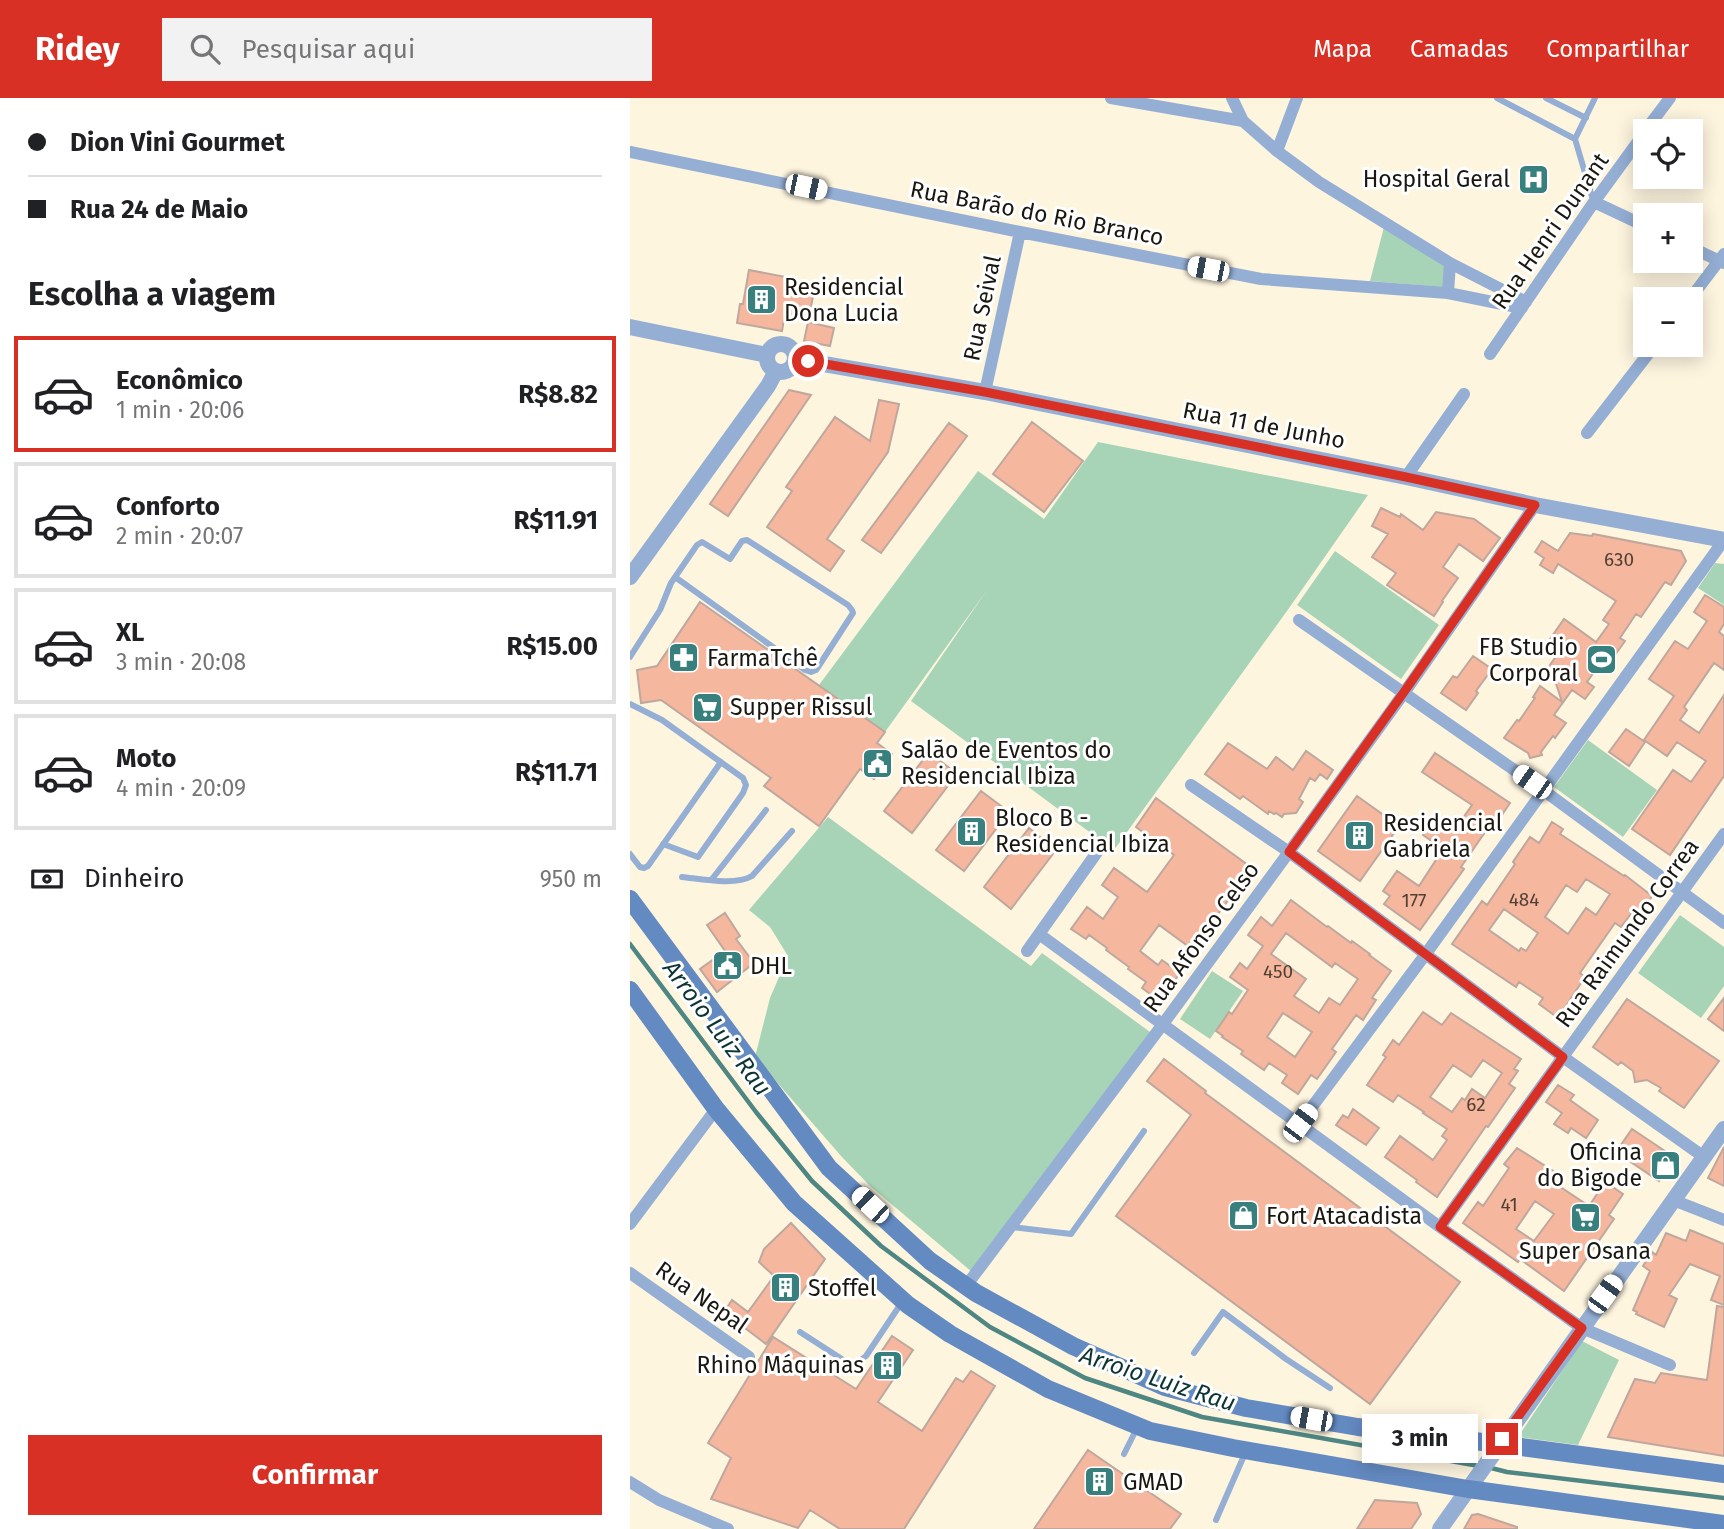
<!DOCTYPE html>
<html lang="pt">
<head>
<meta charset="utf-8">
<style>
	body { margin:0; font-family:"Fira Sans",sans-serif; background:#f2f2f2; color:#202124; height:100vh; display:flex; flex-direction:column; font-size:26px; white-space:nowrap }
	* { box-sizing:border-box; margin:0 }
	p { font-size:23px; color:#757577 }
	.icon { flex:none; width:38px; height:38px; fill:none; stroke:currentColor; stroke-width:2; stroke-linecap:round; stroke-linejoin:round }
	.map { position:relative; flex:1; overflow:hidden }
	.details { display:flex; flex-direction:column; background:#fff; width:630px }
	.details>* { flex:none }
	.banner { display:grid; align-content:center; height:154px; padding:0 28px; background:#fff }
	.tools { position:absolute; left:1003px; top:21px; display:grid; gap:14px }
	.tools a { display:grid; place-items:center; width:70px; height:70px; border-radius:0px; background:#fff; box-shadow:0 4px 18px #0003; font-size:35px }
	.end { position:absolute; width:32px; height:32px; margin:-16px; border:9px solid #d93025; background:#fff; box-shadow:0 0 0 4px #fff }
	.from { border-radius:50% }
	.bubble { position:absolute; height:49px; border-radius:0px; background:#fff; box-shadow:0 4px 18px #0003; font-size:23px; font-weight:700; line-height:49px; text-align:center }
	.car { position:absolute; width:21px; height:42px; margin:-21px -10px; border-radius:9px; box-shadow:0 0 5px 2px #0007; background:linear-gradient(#fff 24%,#345 0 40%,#fff 0 76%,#345 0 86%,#fff 0) }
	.banner b { display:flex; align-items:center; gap:24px; height:66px; font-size:26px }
	.banner b+b { border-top:2px solid #e0e0e0 }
	.banner i { width:18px; height:18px; background:#202124 }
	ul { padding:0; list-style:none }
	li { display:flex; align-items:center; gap:21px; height:116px; margin:0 14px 10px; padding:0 14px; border:4px solid #e0e0e0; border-radius:0px }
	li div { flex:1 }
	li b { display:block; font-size:26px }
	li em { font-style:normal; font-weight:700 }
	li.selected { border-color:#d93025 }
	li>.icon { width:63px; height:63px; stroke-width:1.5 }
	h2 { padding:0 28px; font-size:32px; line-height:84px }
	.pay { display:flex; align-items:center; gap:18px; height:77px; padding:0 28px; font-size:26px }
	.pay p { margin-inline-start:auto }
	.button { display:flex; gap:14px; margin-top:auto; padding:14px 28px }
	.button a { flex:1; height:80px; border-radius:0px; background:#d93025; color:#fff; font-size:28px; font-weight:700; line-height:80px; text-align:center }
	header { display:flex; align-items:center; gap:42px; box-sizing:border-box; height:98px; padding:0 35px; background:#d93025; color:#fff }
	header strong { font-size:33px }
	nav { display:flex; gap:38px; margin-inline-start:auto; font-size:24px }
	.search { width:490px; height:63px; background:#f2f2f2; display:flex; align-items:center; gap:18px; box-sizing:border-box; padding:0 24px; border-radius:0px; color:#757577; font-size:26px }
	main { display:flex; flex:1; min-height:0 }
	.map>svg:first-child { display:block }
	.green { fill:#a7d4b6 }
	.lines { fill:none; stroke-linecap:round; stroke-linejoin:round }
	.stream { stroke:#4e8683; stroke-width:4.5 }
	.building { fill:#f5b89f; stroke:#bfa79e; stroke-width:2; fill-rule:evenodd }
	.service { stroke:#94aed4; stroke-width:6 }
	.minor { stroke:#94aed4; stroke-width:12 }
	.tertiary { stroke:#94aed4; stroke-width:16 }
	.secondary { stroke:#648ac2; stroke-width:18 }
	.route { stroke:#d93025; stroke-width:9 }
	.labels { text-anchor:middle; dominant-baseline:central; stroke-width:6; stroke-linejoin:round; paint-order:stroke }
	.number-label { font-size:19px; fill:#513f33 }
	.poi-label { font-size:23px; fill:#1a170f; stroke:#fff; text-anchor:start }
	.street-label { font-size:23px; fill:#1a170f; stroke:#fff }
	.water-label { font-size:24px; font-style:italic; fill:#0c3434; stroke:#fff }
</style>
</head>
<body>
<header>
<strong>Ridey</strong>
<div class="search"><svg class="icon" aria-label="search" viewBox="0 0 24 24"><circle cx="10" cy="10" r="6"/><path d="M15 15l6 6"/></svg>Pesquisar aqui</div>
<nav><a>Mapa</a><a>Camadas</a><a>Compartilhar</a></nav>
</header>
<main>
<section class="details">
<div class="banner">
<b><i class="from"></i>Dion Vini Gourmet</b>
<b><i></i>Rua 24 de Maio</b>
</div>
<h2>Escolha a viagem</h2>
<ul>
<li class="selected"><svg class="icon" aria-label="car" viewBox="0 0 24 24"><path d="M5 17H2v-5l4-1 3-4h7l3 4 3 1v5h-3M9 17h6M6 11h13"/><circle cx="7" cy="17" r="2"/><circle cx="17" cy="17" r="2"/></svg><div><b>Econômico</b><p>1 min · 20:06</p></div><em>R$8.82</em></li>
<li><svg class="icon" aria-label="car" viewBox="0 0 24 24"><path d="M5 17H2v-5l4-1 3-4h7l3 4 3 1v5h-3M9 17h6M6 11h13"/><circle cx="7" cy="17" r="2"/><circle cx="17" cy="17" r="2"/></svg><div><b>Conforto</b><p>2 min · 20:07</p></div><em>R$11.91</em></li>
<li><svg class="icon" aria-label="car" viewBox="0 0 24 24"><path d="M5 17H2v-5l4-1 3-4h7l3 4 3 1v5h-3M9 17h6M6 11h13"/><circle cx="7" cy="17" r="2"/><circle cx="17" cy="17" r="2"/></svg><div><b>XL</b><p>3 min · 20:08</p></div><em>R$15.00</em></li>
<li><svg class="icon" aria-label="car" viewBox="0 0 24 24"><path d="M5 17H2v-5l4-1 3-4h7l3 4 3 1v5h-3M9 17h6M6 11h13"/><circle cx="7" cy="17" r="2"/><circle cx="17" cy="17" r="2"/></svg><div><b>Moto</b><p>4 min · 20:09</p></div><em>R$11.71</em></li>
</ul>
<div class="pay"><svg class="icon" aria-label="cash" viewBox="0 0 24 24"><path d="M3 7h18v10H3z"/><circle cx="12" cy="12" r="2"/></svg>Dinheiro<p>950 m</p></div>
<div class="button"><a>Confirmar</a></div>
</section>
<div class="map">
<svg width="1094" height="1431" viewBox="0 0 1094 1431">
	<rect width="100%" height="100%" fill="#fef5df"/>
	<path class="green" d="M754 129 816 166 815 189 740 183Z
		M468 344 738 397 657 513 484 752 281 603 357 492 255 634 189 587 348 373 414 421Z
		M705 453 809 527 771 581 667 507Z
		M1085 465 1094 466V507L1068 490Z
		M958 642 1027 692 993 739 924 689Z
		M198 719 401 868 412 855 520 934 342 1174 240 1088 211 1058 125 959 140 900 158 858 140 829 119 812Z
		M1050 817 1094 849V888L1071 920 1008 875Z
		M582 873 613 893 580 941 550 921Z
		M952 1243 989 1262 948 1347 888 1339Z"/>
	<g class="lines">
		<path class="stream" d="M0 846 126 1014 182 1083 251 1148 360 1229 455 1280 572 1319 849 1368
			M857 1369 877 1374 1094 1400"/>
	</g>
	<path class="building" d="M119 172 161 180 160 188 184 193 179 219 155 215 152 233 107 225 110 206H113Z
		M178 224 204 230 200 248 174 243Z
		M159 292 181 297 98 418 80 406Z
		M249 302 269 306 258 354 197 441 214 453 200 473 137 429 162 393 156 389 205 319 240 343Z
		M402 324 453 363 414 414 363 376Z
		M319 325 337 338 251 455 232 442Z
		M751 410 770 419 771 416 793 432 806 414 844 421 870 440 853 463 829 446 813 469 828 480 812 503 813 504 804 518 757 487 766 475 742 459 758 436 742 428Z
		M940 435 962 438 963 436 1051 453 1056 463 1041 487 1035 484 1011 519 1006 516 990 540 995 543 985 557 979 553 957 584 964 589 955 601 942 592 924 617 936 625 925 640 923 638 911 654 912 657 900 660 898 655 874 640 887 622 889 623 905 600 903 599 910 588 932 604 920 567 932 550 920 541 934 521 966 544 979 526 973 522 986 503 928 466 923 475 910 467 914 460 905 454 912 443 928 453Z
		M1075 497 1094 509V526L1089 534 1094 538V572L1084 565 1054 609 1057 612 1050 622 1069 635 1094 597V678L1040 757 1002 731 1043 672 1061 684 1076 663 1047 644 1037 658 1014 642 1044 598 1019 581 1045 543 1058 551 1077 523 1064 514Z
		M70 504 255 634 247 645 262 656 244 681 230 671 189 728 134 688 141 680 31 602 11 605 7 572 27 568Z
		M843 558 862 571 846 593 848 595 836 612 811 595 823 578 827 580Z
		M996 631 1015 644 999 668 979 654Z
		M598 645 637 671 646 659 663 672 676 653 703 672 697 681 690 676 685 683 680 680 669 701 673 704 666 715 654 716 652 719 646 715 644 716 639 713 638 716 613 698 610 701 575 676Z
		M299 654 327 676 282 735 254 713Z
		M805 655 880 705 863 730 860 727 831 769 834 771 790 832 754 806 760 798 753 793 767 773 789 788 813 751 793 737 804 721 823 734 842 707 792 674Z
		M351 693 379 714 334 773 306 752Z
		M727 698 769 728 730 783 688 753Z
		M526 700 622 770 562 851 529 827 510 853 528 867 532 862 550 875 530 903 512 890 516 884 498 871 499 869 476 852 477 850 459 837 456 841 441 831 457 809 473 821 488 799 472 787 484 770 517 794 544 757 506 729Z
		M922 724 933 731 930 736 994 778 995 777 1022 798 1011 817 1003 813 991 829 985 825 950 875 955 879 928 920 909 906 913 900 889 884 886 889 822 846 852 803 857 807 885 766 883 764 900 739 909 745ZM956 781 980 796 966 817 956 810 938 836 915 819 936 787 947 794ZM874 811 908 835 896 853 891 850 889 853 859 832Z
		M399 730 426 752 381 811 354 789Z
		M661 802 697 829 698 828 721 845 722 843 740 856 739 857 761 873 742 900 746 902 733 922 726 917 702 951 706 954 687 981 681 977 668 996 652 985 657 977 639 965 634 972 611 956 613 953 592 939 593 938 586 933 599 914 602 916 618 892 600 879 610 865 617 871 633 848 618 837 631 819 642 828ZM656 835 702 869 705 865 728 881 710 907 699 900 689 915 664 898 676 881 641 856ZM653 915 682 934 665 959 637 939Z
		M95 815 110 838 106 841 124 865 87 894 70 871 95 853 77 827Z
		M1094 900V933L1078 921Z
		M997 901 1089 963 1054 1010 1029 993 1031 990 1017 982 1005 984 1003 973 991 964 988 967 963 949Z
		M793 914 812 927 821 915 891 961 884 971 888 973 879 986 885 990 858 1029 856 1028 807 1099 786 1084 787 1082 755 1059 770 1038 803 1062 817 1042 812 1038 817 1031 793 1015 794 1014 768 997 763 1004 737 987 756 959 753 957 763 942 769 947ZM853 962 872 975 855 1000 842 991 835 1002 832 1000 822 1014 800 999 823 967 841 979Z
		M534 961 576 993 575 995 830 1184 740 1306 486 1118 561 1017 517 983Z
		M928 987 944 997 940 1002 968 1022 956 1040 941 1030 938 1035 924 1026 932 1015 916 1004Z
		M723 1011 749 1030 736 1047 706 1027 713 1017 718 1020Z
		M1002 1031 1041 1057 1042 1064 1029 1083 986 1054Z
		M1094 1049V1088L1078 1080Z
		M887 1050 928 1076 923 1084 959 1108 975 1084 993 1096 979 1117 984 1121 934 1193 890 1161 888 1164 833 1125 848 1104 853 1108 879 1070 874 1066ZM905 1103 924 1116 904 1143 886 1131Z
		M161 1125 195 1161 136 1246 94 1214 102 1202 118 1214 144 1178 129 1164 134 1151Z
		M1060 1132 1094 1146V1207L1081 1202 1090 1178 1060 1166 1039 1197 1047 1201 1034 1229 1006 1216 1007 1214 1003 1212 1020 1173 1013 1168 1022 1154 1026 1157 1036 1135 1056 1143Z
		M1087 1208 1094 1209V1358L978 1339 1005 1281 1025 1285 1031 1275 1077 1282Z
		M262 1238 283 1252 248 1304 292 1333 326 1280 333 1284 341 1273 365 1288 274 1431H210L180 1412 168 1430 81 1401 101 1360 78 1345 143 1239 226 1291Z
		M458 1352 551 1416 540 1431H404Z
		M745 1402 787 1405 791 1416 781 1431H727Z
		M848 1416 887 1429V1431H834L842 1417Z"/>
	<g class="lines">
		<path class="service" d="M867 0 945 41 963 102
			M916 0 956 20
			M945 41 965 0
			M0 559 30 512 41 485 67 447 72 444 100 461 112 443 117 442 218 507 222 512 223 515 190 566 186 572 181 574 175 572 45 479
			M0 606 32 622 113 680 116 687 113 695 68 759 33 746
			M0 756 10 769 14 770 18 768 91 664
			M52 779C71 781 105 788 122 778L162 733
			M82 781 136 712
			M381 1129 441 1136 514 1033
			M170 1234 218 1265H227L236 1258 272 1204
			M564 1255 593 1214 656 1261 700 1290
			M494 1356 507 1330
			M586 1422 616 1353"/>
		<path class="minor" d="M481 0 613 23
			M602 0 613 23 647 53 689 84 820 165 896 204
			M1015 33 1040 0
			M647 53 667 0
			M0 54 390 134 631 181 818 195 892 210
			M964 104 1015 128
			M1060 149 1094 165
			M818 195 820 165
			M1060 201 1094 156
			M860 256 964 104 1015 34
			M355 294 390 134
			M957 335 1025 247
			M776 379 834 296
			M669 522 913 692 1094 825
			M561 687 659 754 933 959 1074 1059
			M409 836 810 1129 952 1230 1040 1267
			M397 853 470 750
			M670 1025 795 857 1094 442
			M1043 1102 1094 1122
			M0 1126 86 1011
			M810 1129 1094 736
			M0 1175 119 1259
			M336 1188 533 926 659 754 774 595 905 407
			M0 1384 29 1402 98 1431"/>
		<path class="tertiary" d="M0 229 137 257
			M137 260a14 14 0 1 1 28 0a14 14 0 1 1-28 0Z
			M165 261 355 294 776 379 905 407 1094 442
			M0 479 138 288 146 273
			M810 1431 1094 1031"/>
		<path class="secondary" d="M0 801 199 1070 300 1163 346 1195 443 1248 535 1289 616 1310 728 1329 869 1346 1094 1376
			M0 892 86 1011 164 1105 278 1207 320 1236 418 1291 520 1333 603 1350 838 1391 1094 1426"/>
	</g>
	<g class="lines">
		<path class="route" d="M178 263 355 294 776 379 905 407 774 594 659 754 933 959 810 1129 952 1230 872 1341"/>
	</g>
	<defs>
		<symbol id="hospital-square" viewBox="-11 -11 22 22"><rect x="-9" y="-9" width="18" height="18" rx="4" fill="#38807e" stroke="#fff"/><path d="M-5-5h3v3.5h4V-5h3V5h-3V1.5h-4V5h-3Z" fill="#fff"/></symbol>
		<symbol id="building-square" viewBox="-11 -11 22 22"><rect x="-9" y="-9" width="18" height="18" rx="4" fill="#38807e" stroke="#fff"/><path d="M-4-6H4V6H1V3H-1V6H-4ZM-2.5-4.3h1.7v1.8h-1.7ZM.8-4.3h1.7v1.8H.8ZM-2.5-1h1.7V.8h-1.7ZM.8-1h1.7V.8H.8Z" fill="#fff"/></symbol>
		<symbol id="pharmacy-square" viewBox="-11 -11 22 22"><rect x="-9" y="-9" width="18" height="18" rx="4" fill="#38807e" stroke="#fff"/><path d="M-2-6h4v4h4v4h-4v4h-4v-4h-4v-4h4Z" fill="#fff"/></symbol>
		<symbol id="stadium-square" viewBox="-11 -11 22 22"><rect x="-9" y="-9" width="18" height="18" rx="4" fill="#38807e" stroke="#fff"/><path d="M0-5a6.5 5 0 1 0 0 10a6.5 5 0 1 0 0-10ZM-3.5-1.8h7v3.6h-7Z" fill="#fff"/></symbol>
		<symbol id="supermarket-square" viewBox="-11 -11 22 22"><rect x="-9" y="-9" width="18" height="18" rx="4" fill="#38807e" stroke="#fff"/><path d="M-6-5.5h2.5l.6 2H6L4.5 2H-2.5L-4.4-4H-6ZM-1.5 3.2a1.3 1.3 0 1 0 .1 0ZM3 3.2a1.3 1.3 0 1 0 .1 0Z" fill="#fff"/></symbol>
		<symbol id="civic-square" viewBox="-11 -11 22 22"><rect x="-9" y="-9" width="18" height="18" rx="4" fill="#38807e" stroke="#fff"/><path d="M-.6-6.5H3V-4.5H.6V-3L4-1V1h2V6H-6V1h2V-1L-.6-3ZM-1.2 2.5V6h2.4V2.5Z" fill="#fff"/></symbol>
		<symbol id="shop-square" viewBox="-11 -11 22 22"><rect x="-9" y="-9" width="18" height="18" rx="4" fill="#38807e" stroke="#fff"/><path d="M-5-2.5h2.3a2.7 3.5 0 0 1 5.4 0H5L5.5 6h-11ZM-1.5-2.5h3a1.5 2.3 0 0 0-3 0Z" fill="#fff"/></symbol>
	</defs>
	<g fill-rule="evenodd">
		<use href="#hospital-square" x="886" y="64" width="35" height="35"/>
		<use href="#building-square" x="114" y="184" width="35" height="35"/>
		<use href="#pharmacy-square" x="36" y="542" width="35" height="35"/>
		<use href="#stadium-square" x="954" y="544" width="35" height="35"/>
		<use href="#supermarket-square" x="60" y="592" width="35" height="35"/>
		<use href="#civic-square" x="230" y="648" width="35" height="35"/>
		<use href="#building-square" x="324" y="716" width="35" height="35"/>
		<use href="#building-square" x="712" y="720" width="35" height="35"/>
		<use href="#civic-square" x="80" y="850" width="35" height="35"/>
		<use href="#shop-square" x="1018" y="1050" width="35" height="35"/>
		<use href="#shop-square" x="596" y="1100" width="35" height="35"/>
		<use href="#supermarket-square" x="938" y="1102" width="35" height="35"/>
		<use href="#building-square" x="138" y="1172" width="35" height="35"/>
		<use href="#building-square" x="240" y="1250" width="35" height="35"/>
		<use href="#building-square" x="452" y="1366" width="35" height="35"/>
	</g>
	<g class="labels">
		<g class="number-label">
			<text x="989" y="461">630</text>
			<text x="894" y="801">484</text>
			<text x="784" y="802">177</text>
			<text x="648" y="873">450</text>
			<text x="846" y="1006">62</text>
			<text x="879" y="1106">41</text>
		</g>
		<g class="poi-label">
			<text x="880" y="81" text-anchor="end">Hospital Geral</text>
			<text x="154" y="189">Residencial<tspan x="154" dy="26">Dona Lucia</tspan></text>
			<text x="948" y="549" text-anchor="end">FB Studio<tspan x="948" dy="26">Corporal</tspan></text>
			<text x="77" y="560">FarmaTchê</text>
			<text x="100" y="609">Supper Rissul</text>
			<text x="271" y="652">Salão de Eventos do<tspan x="271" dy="26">Residencial Ibiza</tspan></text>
			<text x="365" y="720">Bloco B -<tspan x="365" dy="26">Residencial Ibiza</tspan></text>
			<text x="753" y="725">Residencial<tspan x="753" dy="26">Gabriela</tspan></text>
			<text x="120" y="868">DHL</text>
			<text x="1012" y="1054" text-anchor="end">Oficina<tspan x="1012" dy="26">do Bigode</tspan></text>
			<text x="636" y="1118">Fort Atacadista</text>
			<text x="955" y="1153" text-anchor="middle">Super Osana</text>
			<text x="178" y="1190">Stoffel</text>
			<text x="234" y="1267" text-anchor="end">Rhino Máquinas</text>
			<text x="493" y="1384">GMAD</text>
		</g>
		<g class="street-label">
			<text transform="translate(407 115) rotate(11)">Rua Barão do Rio Branco</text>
			<text transform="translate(920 133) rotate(-55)">Rua Henri Dunant</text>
			<text transform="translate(352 210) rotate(-78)">Rua Seival</text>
			<text transform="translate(634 327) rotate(11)">Rua 11 de Junho</text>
			<text transform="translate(997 835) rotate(-54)">Rua Raimundo Correa</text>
			<text transform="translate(571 839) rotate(-54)">Rua Afonso Celso</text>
			<text transform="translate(72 1199) rotate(35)">Rua Nepal</text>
		</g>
		<g class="water-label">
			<text transform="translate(87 930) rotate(53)">Arroio Luiz Rau</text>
			<text transform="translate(528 1281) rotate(18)">Arroio Luiz Rau</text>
		</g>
	</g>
</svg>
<div class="tools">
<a><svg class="icon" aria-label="locate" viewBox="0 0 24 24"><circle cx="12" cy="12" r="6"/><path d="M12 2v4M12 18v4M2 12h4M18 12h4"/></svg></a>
<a>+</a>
<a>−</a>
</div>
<i class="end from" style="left:178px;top:263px"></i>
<i class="end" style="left:872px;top:1341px"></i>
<div class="bubble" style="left:732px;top:1316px;width:116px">3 min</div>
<i class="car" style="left:176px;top:89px;rotate:102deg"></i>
<i class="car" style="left:578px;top:171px;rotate:281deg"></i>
<i class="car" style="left:902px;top:684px;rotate:305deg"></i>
<i class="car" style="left:670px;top:1025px;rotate:37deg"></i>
<i class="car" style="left:240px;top:1107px;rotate:313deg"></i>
<i class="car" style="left:975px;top:1196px;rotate:36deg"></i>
<i class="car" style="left:681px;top:1321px;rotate:280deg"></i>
</div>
</main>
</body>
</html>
